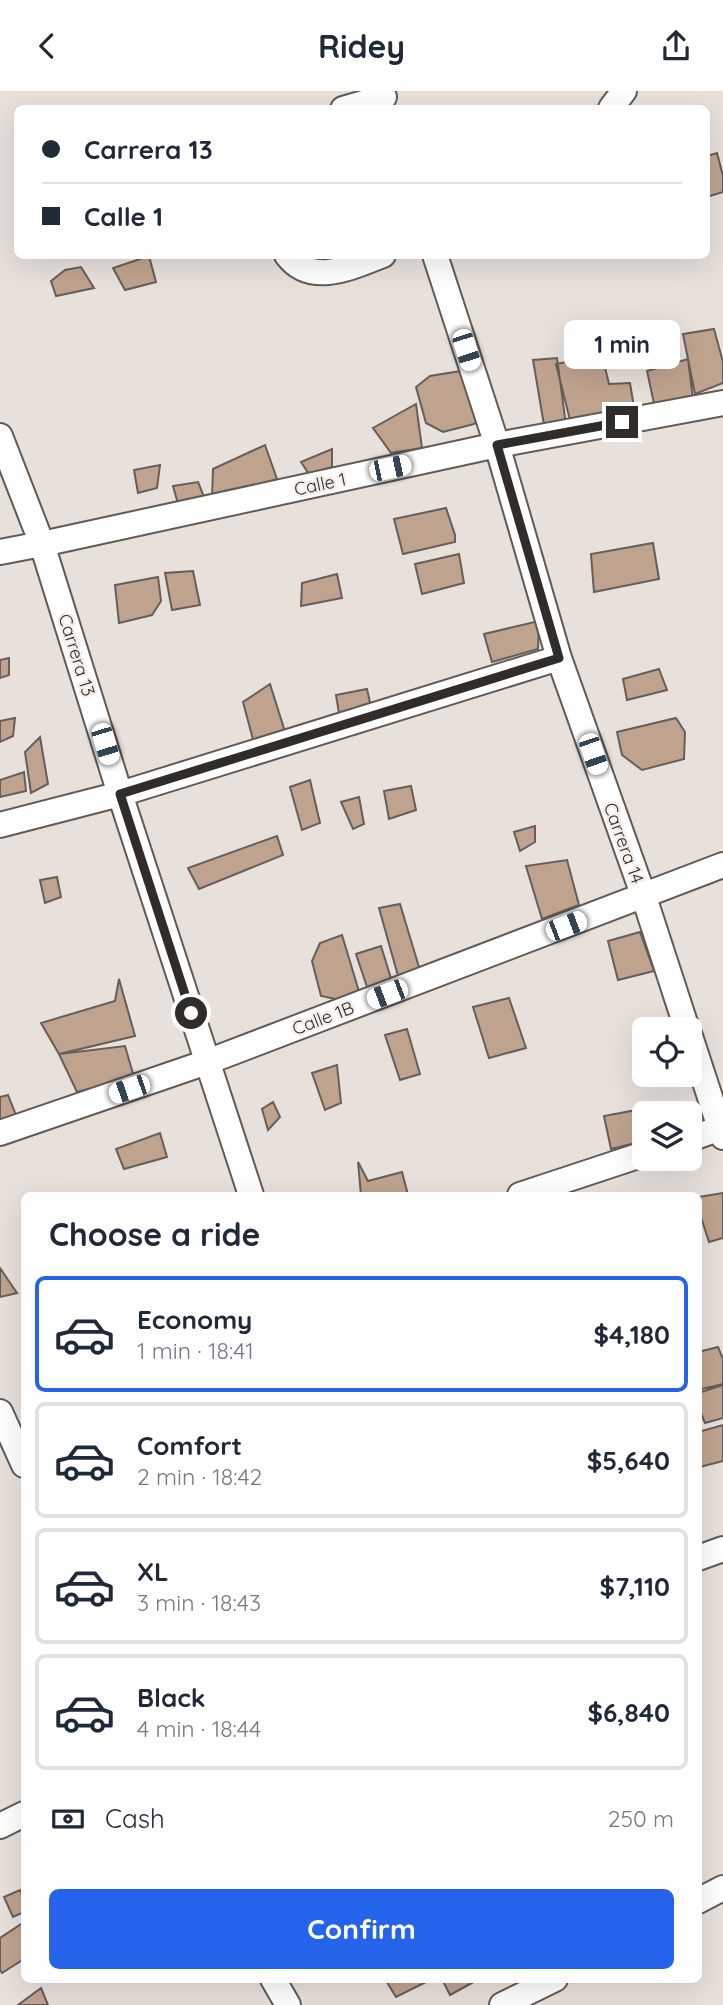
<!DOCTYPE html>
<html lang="en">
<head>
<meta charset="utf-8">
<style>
	body { margin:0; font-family:Quicksand,sans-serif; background:#f2f2f3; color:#1f2937; height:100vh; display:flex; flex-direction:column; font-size:26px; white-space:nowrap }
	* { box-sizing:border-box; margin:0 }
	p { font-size:23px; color:#747a83 }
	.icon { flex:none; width:38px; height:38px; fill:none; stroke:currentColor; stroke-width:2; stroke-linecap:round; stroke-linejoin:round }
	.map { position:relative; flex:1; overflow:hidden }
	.side { position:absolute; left:21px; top:1101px; width:681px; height:791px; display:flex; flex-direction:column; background:#fff; border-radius:10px; box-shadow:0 7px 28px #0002 }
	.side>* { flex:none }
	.top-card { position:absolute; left:14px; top:14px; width:696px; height:154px; border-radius:10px; box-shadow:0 7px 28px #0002; display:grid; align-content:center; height:154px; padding:0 28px; background:#fff }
	.fabs { position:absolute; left:632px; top:926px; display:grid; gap:14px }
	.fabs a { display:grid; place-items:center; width:70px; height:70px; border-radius:10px; background:#fff; box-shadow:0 7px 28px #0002; font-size:35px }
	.end { position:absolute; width:32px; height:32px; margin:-16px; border:9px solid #2f2c2a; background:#fff; box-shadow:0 0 0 4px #fff }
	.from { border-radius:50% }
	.bubble { position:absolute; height:49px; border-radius:10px; background:#fff; box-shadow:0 7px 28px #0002; font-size:23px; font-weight:700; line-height:49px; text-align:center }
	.car { position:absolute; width:21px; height:42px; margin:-21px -10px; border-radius:9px; box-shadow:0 0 5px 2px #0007; background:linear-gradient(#fff 24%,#345 0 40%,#fff 0 76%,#345 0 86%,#fff 0) }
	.top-card b { display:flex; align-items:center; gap:24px; height:66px; font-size:26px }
	.top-card b+b { border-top:2px solid #e0e1e3 }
	.top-card i { width:18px; height:18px; background:#1f2937 }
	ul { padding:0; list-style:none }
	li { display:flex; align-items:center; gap:21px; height:116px; margin:0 14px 10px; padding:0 14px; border:4px solid #e0e1e3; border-radius:10px }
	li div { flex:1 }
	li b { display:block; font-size:26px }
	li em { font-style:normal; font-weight:700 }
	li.on { border-color:#2563eb }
	li>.icon { width:63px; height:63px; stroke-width:1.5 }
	h2 { padding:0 28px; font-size:32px; line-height:84px }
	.pay { display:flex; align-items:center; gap:18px; height:77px; padding:0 28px; font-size:26px }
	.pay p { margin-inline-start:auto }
	.button { display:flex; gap:14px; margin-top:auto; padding:14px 28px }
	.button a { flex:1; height:80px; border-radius:10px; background:#2563eb; color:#fff; font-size:28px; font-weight:700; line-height:80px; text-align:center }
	header { display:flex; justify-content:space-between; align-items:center; height:91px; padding:0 28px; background:#fff; font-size:32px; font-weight:700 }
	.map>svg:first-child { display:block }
	.building { fill:#bfa38f; stroke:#655e59; stroke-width:2 }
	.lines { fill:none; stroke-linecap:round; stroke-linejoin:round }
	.minor-casing { stroke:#615b56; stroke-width:28 }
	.minor { stroke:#fff; stroke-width:24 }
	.route { stroke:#2f2c2a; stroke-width:9 }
	.labels { text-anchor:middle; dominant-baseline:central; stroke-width:5; stroke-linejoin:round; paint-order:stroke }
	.street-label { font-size:18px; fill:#2f2c2a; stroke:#f6eee8 }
</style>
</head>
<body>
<header><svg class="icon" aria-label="back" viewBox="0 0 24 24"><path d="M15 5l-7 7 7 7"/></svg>Ridey<svg class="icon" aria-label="share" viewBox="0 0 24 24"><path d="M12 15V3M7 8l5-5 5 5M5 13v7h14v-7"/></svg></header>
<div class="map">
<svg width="723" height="1914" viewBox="0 0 723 1914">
	<rect width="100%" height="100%" fill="#e8e0db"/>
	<path class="building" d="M717 62 723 85V101L707 106V65Z
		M149 165 156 191 125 199 113 177Z
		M81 176 94 197 56 205 51 190 65 179Z
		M714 238 723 271V292L695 303 683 243Z
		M602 264 609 293 630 292 635 322 572 337 556 273Z
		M557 267 566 334 545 340 533 269Z
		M688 268 693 308 655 317 647 280Z
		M467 279 477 330 474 333 443 341 426 332 416 296 430 285Z
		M416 313 422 357 391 362 373 337Z
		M265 354 277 388 212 407 213 378Z
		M332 358V376L309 383 301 371Z
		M160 374 157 397 138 402 134 379Z
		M198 391 207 413 180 420 173 395Z
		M446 417 455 444V451L403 463 394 428Z
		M653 452 659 488 594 501 591 463Z
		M459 463 464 492 422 503 415 473Z
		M193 480 200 514 172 519 165 482Z
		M337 483 342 507 301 515 302 492Z
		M158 486 161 510 152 524 119 532 115 494Z
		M539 530 538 558 492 571 484 543Z
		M9 567V584L0 587V569Z
		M659 578 667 599 627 609 623 588Z
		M270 593 286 644 255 656 243 611Z
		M367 598 371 616 340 628 336 604Z
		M15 627 13 645 0 651V630Z
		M676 627 685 641 684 668 642 679 622 664 617 641Z
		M40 646 48 693 31 702 25 661Z
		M24 681 26 700 0 706V689Z
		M310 689 320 732 302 739 290 696Z
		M411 695 416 719 389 728 384 700Z
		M359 706 364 733 353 738 341 711Z
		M535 735V751L520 760 514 741Z
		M277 745 283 764 199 798 188 777Z
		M567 769 579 814 542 828 526 775Z
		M57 786 61 806 45 812 40 789Z
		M400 813 422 886 400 892 379 817Z
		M640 841 654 880 618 889 608 850Z
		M342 844 360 904 340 909 321 905 312 870 320 852Z
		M381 855 393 894 369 902 356 863Z
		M119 888 135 945 59 963 41 932 115 910Z
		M509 907 526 957 489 967 473 916Z
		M407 938 420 983 400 989 385 944Z
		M125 955 134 986 77 1001 59 963Z
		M337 974 341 1012 325 1019 312 982Z
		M8 1004 20 1034 0 1040V1006Z
		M273 1011 280 1026 268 1039 262 1018Z
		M647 1017V1022H644V1050L611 1058 604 1025Z
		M160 1042 167 1066 124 1078 116 1058Z
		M358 1071 368 1090 402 1081 408 1104H361Z
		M723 1102V1147L709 1151 698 1117V1106Z
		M0 1177 17 1202 0 1206Z
		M718 1256 723 1268V1293L698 1299V1261Z
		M723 1294V1327L705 1332 698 1315V1302Z
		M723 1334V1370L700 1376 698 1341Z
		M20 1799 24 1809V1821L13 1826 4 1806Z
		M24 1831V1868L2 1882 0 1879V1847Z
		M385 1888H432L396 1906Z
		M442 1888H479L450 1904Z
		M41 1897 48 1914H18Z"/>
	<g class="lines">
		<defs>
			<path id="minor" d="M611 17 624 0
				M343 18 384 6
				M287 164C311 196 352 176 383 164
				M435 164 497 354 559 567 644 806 687 938
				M0 345 42 453 120 703 251 1104
				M0 461 42 453 497 354 723 312
				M0 734 120 703 559 567
				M690 945 723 1046
				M0 1042 207 971 723 774
				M690 1048 723 1036
				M520 1104 644 1063
				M0 1321 24 1374
				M698 1467 723 1458
				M0 1735 24 1723
				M698 1810 723 1797
				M273 1888 288 1914
				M502 1914 555 1888"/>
		</defs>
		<use href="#minor" class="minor-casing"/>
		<use href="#minor" class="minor"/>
	</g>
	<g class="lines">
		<path class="route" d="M191 922 120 703 559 567 497 354 622 331"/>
	</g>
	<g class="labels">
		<g class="street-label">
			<text transform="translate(320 393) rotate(-12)">Calle 1</text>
			<text transform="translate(77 564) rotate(73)">Carrera 13</text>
			<text transform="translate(624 752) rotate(70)">Carrera 14</text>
			<text transform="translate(323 927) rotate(-21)">Calle 1B</text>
		</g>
	</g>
</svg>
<div class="fabs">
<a><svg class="icon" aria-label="locate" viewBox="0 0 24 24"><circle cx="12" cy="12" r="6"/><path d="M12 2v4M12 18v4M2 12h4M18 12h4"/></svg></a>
<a><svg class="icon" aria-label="layers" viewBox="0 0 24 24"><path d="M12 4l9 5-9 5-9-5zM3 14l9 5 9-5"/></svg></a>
</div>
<i class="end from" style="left:191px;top:922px"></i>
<i class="end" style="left:622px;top:331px"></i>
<div class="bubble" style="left:564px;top:229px;width:116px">1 min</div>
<i class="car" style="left:466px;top:259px;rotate:162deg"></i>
<i class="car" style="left:390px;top:377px;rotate:78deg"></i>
<i class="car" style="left:105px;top:653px;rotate:163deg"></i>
<i class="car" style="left:593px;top:663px;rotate:161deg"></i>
<i class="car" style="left:566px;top:835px;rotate:69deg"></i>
<i class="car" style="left:387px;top:903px;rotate:249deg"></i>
<i class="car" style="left:129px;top:998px;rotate:251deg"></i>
<div class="top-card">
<b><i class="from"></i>Carrera 13</b>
<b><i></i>Calle 1</b>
</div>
<section class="side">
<h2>Choose a ride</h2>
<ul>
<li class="on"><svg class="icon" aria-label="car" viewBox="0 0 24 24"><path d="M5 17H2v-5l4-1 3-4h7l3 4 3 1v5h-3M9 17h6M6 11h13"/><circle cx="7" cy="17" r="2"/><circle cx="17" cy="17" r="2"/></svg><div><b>Economy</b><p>1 min · 18:41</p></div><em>$4,180</em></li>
<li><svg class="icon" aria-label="car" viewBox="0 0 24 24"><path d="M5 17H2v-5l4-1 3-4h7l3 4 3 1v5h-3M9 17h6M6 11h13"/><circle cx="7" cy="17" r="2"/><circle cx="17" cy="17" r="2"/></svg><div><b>Comfort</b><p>2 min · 18:42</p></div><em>$5,640</em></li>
<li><svg class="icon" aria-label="car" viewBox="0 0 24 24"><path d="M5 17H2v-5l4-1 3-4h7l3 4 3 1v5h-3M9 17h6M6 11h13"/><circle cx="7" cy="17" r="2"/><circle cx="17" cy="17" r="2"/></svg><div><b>XL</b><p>3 min · 18:43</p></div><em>$7,110</em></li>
<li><svg class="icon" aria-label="car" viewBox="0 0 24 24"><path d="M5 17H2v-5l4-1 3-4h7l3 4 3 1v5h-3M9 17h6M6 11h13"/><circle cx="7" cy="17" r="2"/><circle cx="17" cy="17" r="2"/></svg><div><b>Black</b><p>4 min · 18:44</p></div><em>$6,840</em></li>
</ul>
<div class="pay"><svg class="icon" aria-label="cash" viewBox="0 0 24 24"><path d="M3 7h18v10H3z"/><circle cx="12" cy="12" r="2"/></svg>Cash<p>250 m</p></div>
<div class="button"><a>Confirm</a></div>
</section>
</div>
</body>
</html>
